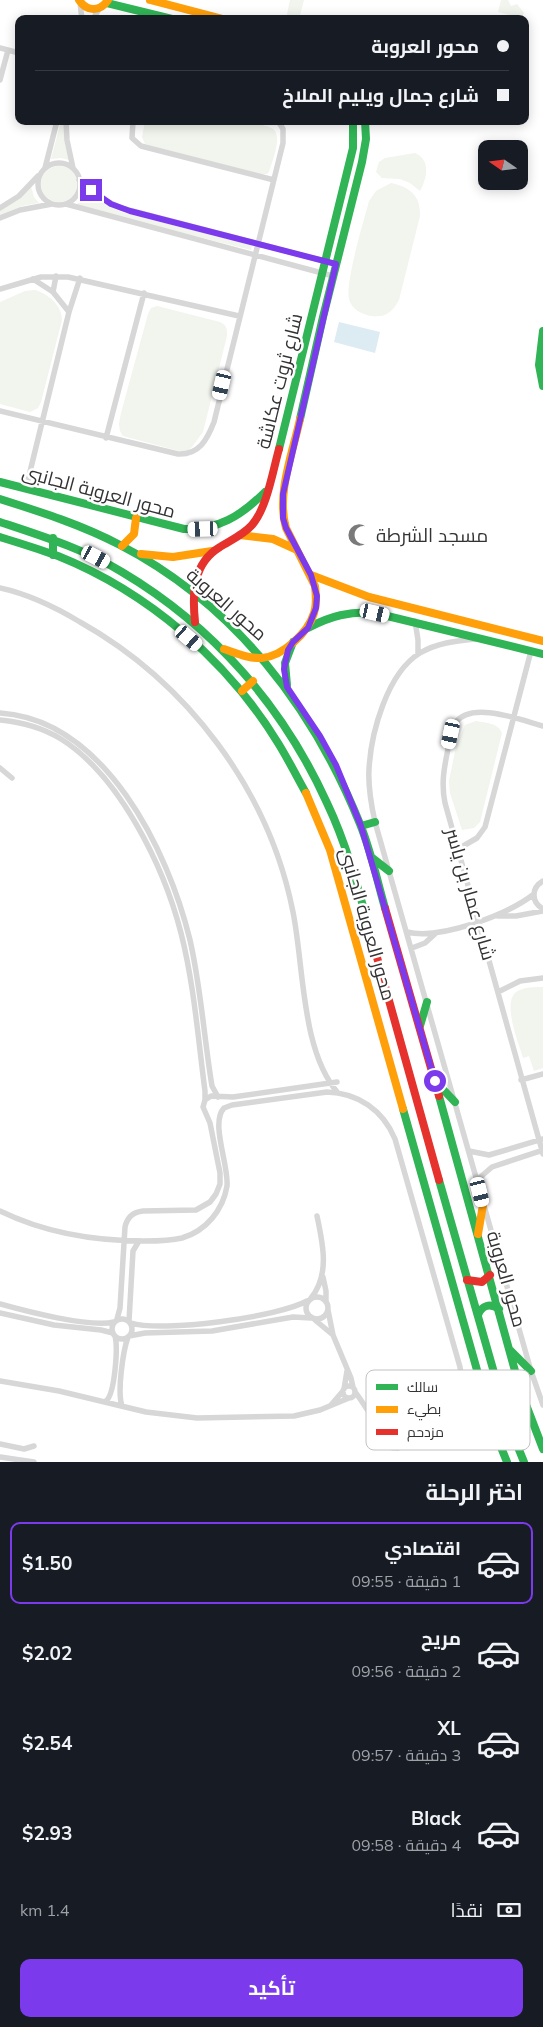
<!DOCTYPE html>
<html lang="ar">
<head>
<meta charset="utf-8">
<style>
	body { margin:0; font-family:Mulish,Cairo,sans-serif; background:#20242c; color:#f1f3f6; direction:rtl; height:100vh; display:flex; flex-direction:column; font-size:19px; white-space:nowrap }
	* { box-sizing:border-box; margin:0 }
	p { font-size:16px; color:#9ea1a6 }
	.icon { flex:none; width:28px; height:28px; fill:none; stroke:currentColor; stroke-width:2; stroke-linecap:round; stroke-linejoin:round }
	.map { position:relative; height:1462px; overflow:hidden; direction:ltr }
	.side { display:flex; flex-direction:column; background:#171b24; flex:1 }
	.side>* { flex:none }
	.top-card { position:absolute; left:15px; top:15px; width:514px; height:110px; border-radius:10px; box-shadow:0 2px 12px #0003; direction:rtl; display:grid; align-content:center; height:110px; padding:0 20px; background:#171b24 }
	.needle { width:32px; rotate:284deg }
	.controls { position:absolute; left:478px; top:140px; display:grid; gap:10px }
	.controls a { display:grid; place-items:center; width:50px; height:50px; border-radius:10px; background:#171b24; box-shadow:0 2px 12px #0003; font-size:25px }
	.end { position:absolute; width:22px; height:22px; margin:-11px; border:6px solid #7c3aed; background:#fff; box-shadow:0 0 0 2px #fff }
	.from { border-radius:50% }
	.car { position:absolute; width:15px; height:30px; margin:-15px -8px; border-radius:6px; box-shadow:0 0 4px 1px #0007; background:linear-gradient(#fff 24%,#345 0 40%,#fff 0 76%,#345 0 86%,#fff 0) }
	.top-card b { display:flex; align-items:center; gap:18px; height:48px; font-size:19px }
	.top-card b+b { border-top:1px solid #363941 }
	.top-card i { width:12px; height:12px; background:#f1f3f6 }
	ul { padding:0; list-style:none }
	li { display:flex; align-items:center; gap:15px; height:82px; margin:0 10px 8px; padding:0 10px; border:2px solid transparent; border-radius:10px }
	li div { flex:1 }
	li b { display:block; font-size:19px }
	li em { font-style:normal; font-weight:700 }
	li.selected { border-color:#7c3aed }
	li>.icon { width:45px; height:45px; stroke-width:1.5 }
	h2 { padding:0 20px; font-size:22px; line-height:60px }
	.pay { display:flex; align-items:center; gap:12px; height:55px; padding:0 20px; font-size:19px }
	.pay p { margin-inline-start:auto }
	.primary-button { display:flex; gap:10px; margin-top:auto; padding:10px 20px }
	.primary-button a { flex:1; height:58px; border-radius:10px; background:#7c3aed; color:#fff; font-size:20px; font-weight:700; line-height:58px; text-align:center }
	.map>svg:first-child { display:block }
	.green { fill:#f1f5ed }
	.water { fill:#ddebf3 }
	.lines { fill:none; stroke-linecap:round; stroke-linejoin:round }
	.street { stroke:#d7d7d7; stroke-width:5.5 }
	.fast { stroke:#30b455; stroke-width:8 }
	.slow { stroke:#ff9f0a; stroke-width:8 }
	.jam { stroke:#e5322d; stroke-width:8 }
	.route { stroke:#7c3aed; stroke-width:6 }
	.labels { text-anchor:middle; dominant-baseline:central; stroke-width:5; stroke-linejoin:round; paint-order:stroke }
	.street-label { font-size:19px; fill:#333; stroke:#fff }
	.poi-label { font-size:19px; fill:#333; stroke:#fff; text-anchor:start }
	.key { fill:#fff; stroke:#c2c2c2; stroke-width:1 }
	.key-label { font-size:14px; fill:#333 }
</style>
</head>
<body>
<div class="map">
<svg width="543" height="1462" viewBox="0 0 543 1462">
	<rect width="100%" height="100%" fill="#fff"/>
	<path class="green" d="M290 0H304L299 19H286Z
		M501 0H508L511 6 517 4 524 13 521 18 498 12Z
		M61 121H65V143L69 160 61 158 51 159Z
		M145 121C165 121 266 117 275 131 281 142 272 161 269 172L267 174H259L145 144 142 137Z
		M415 153C431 160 427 178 420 191L410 183 400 179 382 178 376 172 379 162 385 158Z
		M41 184a18 18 0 1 1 36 0a18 18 0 1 1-36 0Z
		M391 183C410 187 421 196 420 216L399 300C393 311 386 318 372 316 363 315 351 309 349 299 345 283 364 220 369 201L376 191Z
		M31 186 34 197 39 203 22 206 0 215V211L17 200Z
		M87 187 98 199 121 212 252 245 251 250 75 206 82 200Z
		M35 290C48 294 62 305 62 320L41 402 38 408 30 412 0 404V302L25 291Z
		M157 306 220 322C227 325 227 329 227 336L203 432 192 447 187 451H179L123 436 120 431 119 424 121 413 148 314 151 308Z
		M476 721C486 723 498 723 502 733L480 822 474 828 462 830 450 793 449 781 456 747 465 725Z
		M543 987V1068L534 1071 529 1056 523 1058C519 1043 499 997 520 990 526 987 536 987 543 987Z"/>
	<path class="water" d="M339 322 380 332 375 353 334 342Z"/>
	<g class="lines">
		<path class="street" d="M80 3 82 19
			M93 19 99 9
			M0 48 19 53
			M0 80 8 50
			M66 121 67 140 73 168
			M133 121 132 138 141 146 274 180
			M38 184a21 21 0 1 1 42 0a21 21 0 1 1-42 0Z
			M45 168 57 121
			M79 180 100 198 121 208 336 264
			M66 204 333 276
			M0 208 19 196 38 176
			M0 218 20 210 52 204
			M33 279 53 292 69 312
			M0 289 41 277H68L239 316
			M53 292 56 276
			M0 411 178 454C199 455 207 440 214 422L283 143V129L278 121
			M106 438 144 293
			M26 488 69 312 80 278
			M0 588C28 594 55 607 80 622 187 682 269 790 293 912 304 966 301 1051 338 1093
			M415 621 418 640V654
			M475 639C455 641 437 643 420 653 387 673 371 733 369 769 368 786 371 804 375 822L531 1371 543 1405
			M0 713C105 720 168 850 190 940 201 988 204 1038 212 1086L218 1097
			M0 720C21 722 43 728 61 739 120 776 164 867 181 933 194 984 198 1038 205 1091V1100
			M543 726C521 720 471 700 455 723 450 730 450 741 448 749 444 768 441 784 445 803L543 1154
			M0 768 12 778
			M458 849 477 838 485 827 531 651
			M543 881C531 888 531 902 543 909
			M498 916H516L543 911
			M407 932C440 940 507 915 534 894
			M412 948 425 943 436 933
			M498 992 520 981 543 978
			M521 1080 543 1074
			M469 1151 489 1155 543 1139
			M477 1180 492 1167 543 1150
			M0 1211C45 1233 95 1241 144 1241 157 1241 170 1241 182 1238 206 1231 223 1210 227 1186 229 1165 210 1123 224 1108L232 1105 327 1092C358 1093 383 1110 395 1139L460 1367C462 1378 461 1388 455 1397 443 1417 404 1435 383 1424 368 1416 365 1404 355 1392
			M323 1277 326 1291V1302
			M306 1308a11 11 0 1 1 22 0a11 11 0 1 1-22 0Z
			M311 1298C330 1275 323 1244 317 1216
			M0 1304C25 1311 90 1328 114 1322
			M328 1310 333 1335 351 1378 353 1387
			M0 1313 54 1325 101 1330 113 1333
			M112 1329a10 10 0 1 1 20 0a10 10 0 1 1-20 0Z
			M117 1319 120 1308 125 1227C127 1218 133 1212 143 1211L196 1210 210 1202 216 1194 220 1184V1173L210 1123 203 1107 205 1100 211 1096 233 1097 337 1082
			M315 1320 333 1335
			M129 1321 133 1251 139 1241
			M131 1323C162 1333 278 1317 307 1301
			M129 1336 145 1333 212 1331 293 1317 311 1318
			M0 1381 59 1391 146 1412 197 1418 294 1416 320 1410 349 1398
			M343 1392a6 6 0 1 1 12 0a6 6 0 1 1-12 0Z
			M344 1389 347 1371
			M106 1401C115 1394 118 1347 115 1336
			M331 1405 343 1391
			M122 1406C117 1392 123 1351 128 1337
			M377 1420 374 1427C376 1441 383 1448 398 1448L488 1408
			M409 1441C421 1425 467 1407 486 1400
			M0 1444 24 1449 34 1446
			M0 1457 34 1462"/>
		<path class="fast" d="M107 3 172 19
			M543 331 539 365 543 386
			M300 419 323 317 362 162 366 139 365 121
			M279 449 353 148V121
			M0 482 184 529C218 530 241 516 265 492
			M0 499C41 512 82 525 120 545 234 604 313 707 360 824 371 851 377 880 385 908
			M0 522C42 536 84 549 122 572 213 626 283 706 327 803 348 847 360 895 373 943
			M0 537C19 543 39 549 58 556 148 592 228 661 278 743 288 759 297 777 306 793
			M53 538V555
			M308 628C330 616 350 611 375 613L543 654
			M287 685 285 663 293 642
			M361 826 375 822
			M371 857 389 871
			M420 1026 427 1002
			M436 1082 455 1102
			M439 1096 520 1389 543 1449
			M403 1109 494 1430 507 1462
			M439 1180 509 1425 524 1462
			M478 1315C482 1305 490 1303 499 1309
			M510 1350 531 1371"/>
		<path class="slow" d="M79 0C87 12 100 12 108 0
			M150 0 223 19
			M240 535 273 539 295 549
			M122 546 134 534 136 518
			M141 554 173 557 212 551
			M311 575 369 597 543 641
			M224 649C236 653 249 659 262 658 283 656 308 633 314 613 317 604 316 595 315 586L286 528C276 495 293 452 300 419
			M242 691 253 681
			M306 793 330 850 403 1109
			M478 1234 483 1205"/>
		<path class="jam" d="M195 622C192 593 193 563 220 547 231 540 243 535 252 525 267 508 273 470 279 449
			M385 908 439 1096
			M373 943 439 1180
			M467 1280 482 1282 490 1275"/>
	</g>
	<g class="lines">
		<path class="route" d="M91 190 111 204 130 211 336 264 283 494V518L286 528 311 575 317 596 316 608 308 628 293 642 288 650 284 669 287 687 320 736 336 765 361 826 435 1081"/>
	</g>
	<defs>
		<symbol id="mosque-bare" viewBox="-9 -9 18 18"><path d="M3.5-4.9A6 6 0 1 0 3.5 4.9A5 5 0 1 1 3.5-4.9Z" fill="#7a7a7a" stroke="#fff" stroke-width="2.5" paint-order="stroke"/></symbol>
	</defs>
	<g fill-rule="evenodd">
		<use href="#mosque-bare" x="343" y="519" width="32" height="32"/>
	</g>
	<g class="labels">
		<g class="street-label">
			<text transform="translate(279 381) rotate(-76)">شارع ثروت عكاشة</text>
			<text transform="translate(99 491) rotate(15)">محور العروبة الجانبى</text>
			<text transform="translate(227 604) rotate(41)">محور العروبة</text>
			<text transform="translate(471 894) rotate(74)">شارع عمار بن ياسر</text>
			<text transform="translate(368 924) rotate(74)">محور العروبة الجانبى</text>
			<text transform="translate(507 1279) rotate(74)">محور العروبة</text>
		</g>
		<g class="poi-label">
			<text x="376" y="535">مسجد الشرطة</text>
		</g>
	</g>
	<rect x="366" y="1370" width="164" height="80" rx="8" class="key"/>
	<rect x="376" y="1384" width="22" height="6" fill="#30b455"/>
	<rect x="376" y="1406" width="22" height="7" fill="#ff9f0a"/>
	<rect x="376" y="1429" width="22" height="6" fill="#e5322d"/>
	<g class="key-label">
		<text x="407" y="1392">سالك</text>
		<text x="407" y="1414">بطيء</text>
		<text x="407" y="1437">مزدحم</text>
	</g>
</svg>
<div class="controls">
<a><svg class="needle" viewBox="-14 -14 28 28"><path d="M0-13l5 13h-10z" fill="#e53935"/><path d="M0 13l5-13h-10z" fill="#9ea1a6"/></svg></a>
</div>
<i class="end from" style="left:435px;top:1081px"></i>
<i class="end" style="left:91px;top:190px"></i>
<i class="car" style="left:222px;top:385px;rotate:193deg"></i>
<i class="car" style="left:203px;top:529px;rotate:268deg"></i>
<i class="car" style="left:96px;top:557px;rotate:118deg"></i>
<i class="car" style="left:375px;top:613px;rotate:103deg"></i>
<i class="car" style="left:189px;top:638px;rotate:131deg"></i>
<i class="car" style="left:451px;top:734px;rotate:192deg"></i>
<i class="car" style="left:480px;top:1192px;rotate:166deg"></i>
<div class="top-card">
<b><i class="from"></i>محور العروبة</b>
<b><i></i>شارع جمال ويليم الملاخ</b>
</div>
</div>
<section class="side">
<h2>اختر الرحلة</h2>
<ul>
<li class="selected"><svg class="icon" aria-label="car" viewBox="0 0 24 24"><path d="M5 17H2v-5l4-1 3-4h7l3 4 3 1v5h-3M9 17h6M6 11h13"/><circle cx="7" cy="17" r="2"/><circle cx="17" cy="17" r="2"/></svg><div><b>اقتصادي</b><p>1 دقيقة · 09:55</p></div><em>$1.50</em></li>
<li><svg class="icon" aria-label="car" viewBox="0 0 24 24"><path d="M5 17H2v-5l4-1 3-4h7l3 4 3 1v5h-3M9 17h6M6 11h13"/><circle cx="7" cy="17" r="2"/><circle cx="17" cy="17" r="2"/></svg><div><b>مريح</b><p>2 دقيقة · 09:56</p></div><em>$2.02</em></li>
<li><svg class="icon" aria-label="car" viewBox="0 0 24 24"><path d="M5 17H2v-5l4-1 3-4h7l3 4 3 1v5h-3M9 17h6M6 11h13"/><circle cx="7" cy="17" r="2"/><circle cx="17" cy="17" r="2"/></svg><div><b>XL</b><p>3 دقيقة · 09:57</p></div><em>$2.54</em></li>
<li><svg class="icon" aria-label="car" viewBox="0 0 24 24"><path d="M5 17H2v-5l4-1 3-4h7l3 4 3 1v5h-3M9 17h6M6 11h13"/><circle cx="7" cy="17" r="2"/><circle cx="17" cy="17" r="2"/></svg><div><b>Black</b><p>4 دقيقة · 09:58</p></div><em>$2.93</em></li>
</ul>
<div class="pay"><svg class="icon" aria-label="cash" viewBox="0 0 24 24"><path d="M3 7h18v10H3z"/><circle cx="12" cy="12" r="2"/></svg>نقدًا<p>1.4 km</p></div>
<div class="primary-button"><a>تأكيد</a></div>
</section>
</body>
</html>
